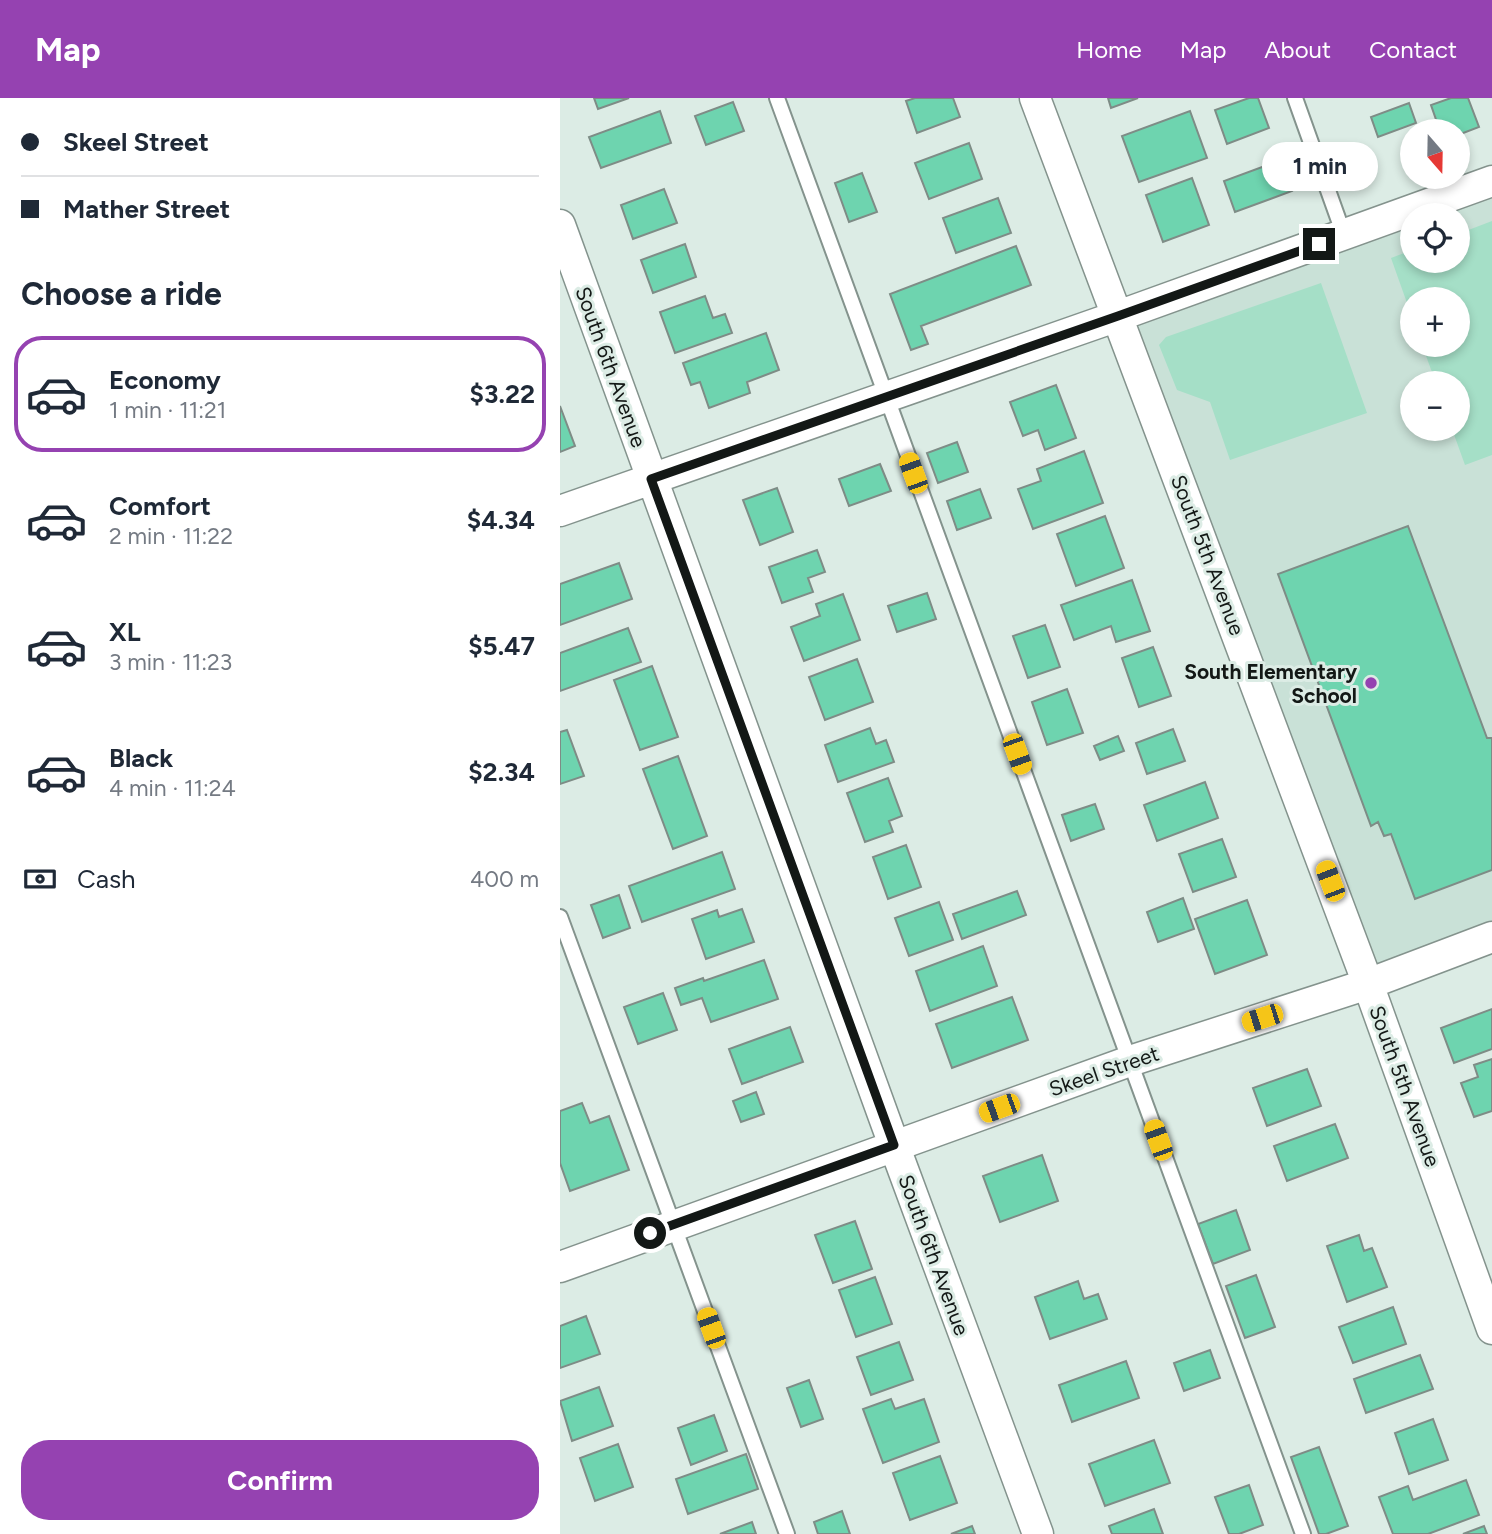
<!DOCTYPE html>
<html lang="en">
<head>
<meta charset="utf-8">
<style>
	body { margin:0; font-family:Figtree,sans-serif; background:#f6f6f7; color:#1f2937; height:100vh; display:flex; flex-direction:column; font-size:26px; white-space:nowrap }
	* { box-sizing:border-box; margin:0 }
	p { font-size:23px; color:#747a83 }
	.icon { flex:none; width:38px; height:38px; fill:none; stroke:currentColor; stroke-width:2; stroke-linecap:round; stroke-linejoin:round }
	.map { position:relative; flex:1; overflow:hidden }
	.panel { display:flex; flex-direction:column; background:#fff; width:560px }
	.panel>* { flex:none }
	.top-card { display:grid; align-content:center; height:154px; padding:0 21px; background:#fff }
	.needle { width:46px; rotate:160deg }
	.buttons { position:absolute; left:840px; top:21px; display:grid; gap:14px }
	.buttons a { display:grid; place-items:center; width:70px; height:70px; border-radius:50%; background:#fff; box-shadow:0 4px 10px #0003; font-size:35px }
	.end { position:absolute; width:32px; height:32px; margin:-16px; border:9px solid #131816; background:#fff; box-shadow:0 0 0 4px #fff }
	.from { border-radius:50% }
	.bubble { position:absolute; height:49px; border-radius:24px; background:#fff; box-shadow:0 4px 10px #0003; font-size:23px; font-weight:700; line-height:49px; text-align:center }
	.car { position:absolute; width:21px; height:42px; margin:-21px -10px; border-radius:9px; box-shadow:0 0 5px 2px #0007; background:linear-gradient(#f5c518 24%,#345 0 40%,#f5c518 0 76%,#345 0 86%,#f5c518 0) }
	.top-card b { display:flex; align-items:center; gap:24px; height:66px; font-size:26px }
	.top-card b+b { border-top:2px solid #e0e1e3 }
	.top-card i { width:18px; height:18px; background:#1f2937 }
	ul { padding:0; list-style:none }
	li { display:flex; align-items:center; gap:21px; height:116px; margin:0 14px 10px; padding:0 7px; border:4px solid transparent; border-radius:28px }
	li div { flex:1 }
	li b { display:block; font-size:26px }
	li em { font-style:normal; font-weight:700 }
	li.current { border-color:#9542b1 }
	li>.icon { width:63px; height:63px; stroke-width:1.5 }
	h2 { padding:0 21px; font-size:32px; line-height:84px }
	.pay { display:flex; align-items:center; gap:18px; height:77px; padding:0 21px; font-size:26px }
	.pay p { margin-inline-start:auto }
	.action { display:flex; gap:14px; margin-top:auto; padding:14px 21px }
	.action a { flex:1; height:80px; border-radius:28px; background:#9542b1; color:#fff; font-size:28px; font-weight:700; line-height:80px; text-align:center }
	header { display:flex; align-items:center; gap:42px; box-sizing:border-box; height:98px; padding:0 35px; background:#9542b1; color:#fff }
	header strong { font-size:33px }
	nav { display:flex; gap:38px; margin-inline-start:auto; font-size:24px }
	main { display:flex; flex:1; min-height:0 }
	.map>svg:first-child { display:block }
	.built { fill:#c9e1d7; fill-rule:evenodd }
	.green { fill:#a5dfc7 }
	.building { fill:#6ed4af; stroke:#7e8c86; stroke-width:2 }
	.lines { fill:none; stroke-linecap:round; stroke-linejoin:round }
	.service-casing { stroke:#84938d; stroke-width:18 }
	.minor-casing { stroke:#84938d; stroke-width:33 }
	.service { stroke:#fff; stroke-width:14 }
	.minor { stroke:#fff; stroke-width:30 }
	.route { stroke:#131816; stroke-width:9 }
	.poi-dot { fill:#9542b1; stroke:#dcece5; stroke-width:2.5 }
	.labels { text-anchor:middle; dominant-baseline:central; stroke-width:6; stroke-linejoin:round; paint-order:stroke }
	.street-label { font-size:21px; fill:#131816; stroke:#dcece5 }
	.poi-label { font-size:21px; font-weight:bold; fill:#131816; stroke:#dcece5; text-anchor:end }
</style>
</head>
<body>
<header>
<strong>Map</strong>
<nav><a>Home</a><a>Map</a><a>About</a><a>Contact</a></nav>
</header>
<main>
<section class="panel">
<div class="top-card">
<b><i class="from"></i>Skeel Street</b>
<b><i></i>Mather Street</b>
</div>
<h2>Choose a ride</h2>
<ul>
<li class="current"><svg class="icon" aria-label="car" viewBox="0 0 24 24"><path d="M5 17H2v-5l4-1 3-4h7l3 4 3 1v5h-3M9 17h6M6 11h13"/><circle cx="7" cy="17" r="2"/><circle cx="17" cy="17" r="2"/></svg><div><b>Economy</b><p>1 min · 11:21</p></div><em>$3.22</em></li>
<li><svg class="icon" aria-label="car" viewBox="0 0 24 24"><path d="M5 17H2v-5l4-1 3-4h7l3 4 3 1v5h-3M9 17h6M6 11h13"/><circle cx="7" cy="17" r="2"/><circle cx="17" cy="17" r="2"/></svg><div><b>Comfort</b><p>2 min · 11:22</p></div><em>$4.34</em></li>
<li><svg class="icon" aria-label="car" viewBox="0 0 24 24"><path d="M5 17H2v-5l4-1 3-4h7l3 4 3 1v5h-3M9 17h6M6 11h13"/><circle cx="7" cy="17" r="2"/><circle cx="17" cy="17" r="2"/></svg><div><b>XL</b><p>3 min · 11:23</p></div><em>$5.47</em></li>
<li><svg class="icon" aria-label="car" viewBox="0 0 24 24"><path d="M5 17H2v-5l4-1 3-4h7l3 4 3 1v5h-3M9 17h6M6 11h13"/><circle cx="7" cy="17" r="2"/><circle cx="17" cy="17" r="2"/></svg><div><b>Black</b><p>4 min · 11:24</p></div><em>$2.34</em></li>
</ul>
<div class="pay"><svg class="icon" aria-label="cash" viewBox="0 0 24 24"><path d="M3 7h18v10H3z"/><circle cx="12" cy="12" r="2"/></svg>Cash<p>400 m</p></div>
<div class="action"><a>Confirm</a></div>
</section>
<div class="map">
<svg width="932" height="1436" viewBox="0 0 932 1436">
	<rect width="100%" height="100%" fill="#dcece5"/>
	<path class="built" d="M932 83V839L804 887 554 220ZM852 117H898V163H852ZM852 201H898V247H852ZM852 285H898V331H852Z"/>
	<path class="green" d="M932 123V357L905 367 892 331H898V285H876L862 247H898V201H852V219L831 160 852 152V163H898V136Z
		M761 185 807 315 670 362 650 304 617 292 599 247 606 239Z"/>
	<path class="building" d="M34 0H69L38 11Z
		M355 0H393L400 19 357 35 346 3Z
		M548 0H578L551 10Z
		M689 0H698L709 30 667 46 655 12Z
		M891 0H908L919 29 898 37V33H880L871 7Z
		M173 4 184 33 146 47 135 18Z
		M849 5 856 25 818 39 811 19Z
		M100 13 111 45 41 70 29 39Z
		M630 13 647 60 579 84 562 38Z
		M409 45 422 81 369 101 355 65Z
		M721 62 732 93 675 114 664 83Z
		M302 75 317 114 289 124 275 85Z
		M632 80 649 127 603 144 586 97Z
		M104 91 117 125 73 141 61 107Z
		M438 100 451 135 396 155 383 120Z
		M125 146 136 179 93 195 81 162Z
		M456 148 471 187 361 228 368 246 351 252 330 196Z
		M145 198 153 220 165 216 172 235 115 255 100 214Z
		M206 235 219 272 187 284 190 295 149 310 140 284 131 287 123 265Z
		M496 287 516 340 485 352 478 332 463 338 450 304Z
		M0 308 15 348 0 354Z
		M397 344 408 374 378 385 367 355Z
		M524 353 543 405 473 431 458 391 481 383 477 371Z
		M320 366 331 393 289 408 279 381Z
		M217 390 233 434 200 447 183 402Z
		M420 391 431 420 397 432 387 403Z
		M545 418 564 470 516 488 497 436Z
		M848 428 927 640H932V772L855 801 831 736 824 738 818 724 811 728 718 476Z
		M257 452 265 474 248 480 253 494 222 505 209 469Z
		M59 465 72 501 0 527V486Z
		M572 482 590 533 556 544 551 528 514 542 501 507Z
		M367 495 376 521 337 534 328 508Z
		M283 496 300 542 244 563 231 529 260 518 256 506Z
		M485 527 500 569 468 580 453 538Z
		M68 530 81 564 0 593V555Z
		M593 549 611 598 579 609 562 560Z
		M297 561 313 604 265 622 249 579Z
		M92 568 118 639 80 652 54 582Z
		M507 591 523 635 487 647 472 604Z
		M310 630 316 646 326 642 334 664 278 684 265 647Z
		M613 631 625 663 587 676 576 645Z
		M7 632 24 678 0 686V634Z
		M558 638 564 653 540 662 534 648Z
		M118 658 147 738 113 751 83 671Z
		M328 680 342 718 329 723 333 734 305 744 287 695Z
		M645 684 658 720 597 743 584 707Z
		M535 706 544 731 511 743 502 717Z
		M662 741 676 779 633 794 619 756Z
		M346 747 361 789 328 801 313 759Z
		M162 754 175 791 82 824 69 788Z
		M457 793 466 817 402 841 393 816Z
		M59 797 70 830 43 840 31 807Z
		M623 800 634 831 598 844 587 814Z
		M687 802 707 857 655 876 635 821Z
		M379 804 393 842 349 858 335 820Z
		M182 811 194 844 146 861 132 821 157 812 159 819Z
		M423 848 437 888 370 913 356 873Z
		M204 862 218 901 151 924 142 900 121 907 115 890 143 880 144 883Z
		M103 895 117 932 78 946 64 909Z
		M452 899 468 942 392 970 376 926Z
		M932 911V951L894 965 881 930Z
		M230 929 243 964 182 986 169 951Z
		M932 961V1013L914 1019 901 985 918 979 914 967Z
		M747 971 761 1008 707 1028 693 990Z
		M196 994 204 1016 181 1024 173 1003Z
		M22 1005 30 1025 49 1018 69 1072 10 1093 0 1065V1013Z
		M775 1026 788 1060 727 1083 714 1048Z
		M482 1057 498 1103 440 1124 423 1078Z
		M676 1112 690 1152 653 1166 638 1126Z
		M295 1123 312 1171 273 1185 255 1137Z
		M799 1137 804 1153 812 1150 827 1189 787 1204 767 1148Z
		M696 1177 715 1229 685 1240 666 1188Z
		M315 1179 332 1226 296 1239 279 1192Z
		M518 1183 524 1201 538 1196 547 1221 490 1241 475 1199Z
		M833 1209 846 1246 793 1265 779 1229Z
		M26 1218 40 1256 0 1270V1228Z
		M339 1244 353 1282 311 1297 297 1259Z
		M650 1252 660 1280 624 1293 614 1265Z
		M860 1257 873 1291 806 1315 794 1281Z
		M566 1263 579 1300 512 1324 499 1287Z
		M249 1282 263 1321 241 1329 227 1290Z
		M39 1289 53 1328 12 1343 0 1303Z
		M331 1301 335 1311 364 1301 379 1344 323 1365 303 1311Z
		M154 1317 167 1353 131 1367 118 1330Z
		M873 1321 888 1362 849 1376 835 1335Z
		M594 1342 610 1385 545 1408 529 1366Z
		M58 1346 73 1389 35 1403 20 1360Z
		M759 1349 788 1428 766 1436H759L731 1359Z
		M186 1356 198 1391 128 1416 116 1381Z
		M380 1358 397 1405 350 1422 333 1375Z
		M906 1382 919 1417 868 1436H833L819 1399 848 1388 853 1402Z
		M689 1387 703 1427 679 1436H669L655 1399Z
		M594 1411 603 1436H552L549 1428Z
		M282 1413 290 1436H258L254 1424Z
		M192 1424 196 1436H160Z
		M412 1428 415 1436H391Z
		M924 1428 927 1436H903Z"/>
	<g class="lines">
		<defs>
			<path id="service" d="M217 0 743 1436
				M735 0 784 137
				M0 819 227 1436"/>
			<path id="minor" d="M475 0 808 886 932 1231
				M0 127 334 1047 478 1436
				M0 413 558 218 932 83
				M0 1169 570 963 808 886 932 839"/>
		</defs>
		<use href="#service" class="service-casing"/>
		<use href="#minor" class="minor-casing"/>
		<use href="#service" class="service"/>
		<use href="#minor" class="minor"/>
	</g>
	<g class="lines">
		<path class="route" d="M90 1135 334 1047 91 381 558 218 759 146"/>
	</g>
	<circle class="poi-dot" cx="811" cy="585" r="7"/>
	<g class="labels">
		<g class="street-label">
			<text transform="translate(51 269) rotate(70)">South 6th Avenue</text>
			<text transform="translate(648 457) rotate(69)">South 5th Avenue</text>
			<text transform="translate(544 973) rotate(-19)">Skeel Street</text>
			<text transform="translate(845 988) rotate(70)">South 5th Avenue</text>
			<text transform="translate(374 1157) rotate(70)">South 6th Avenue</text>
		</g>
		<g class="poi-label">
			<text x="797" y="573">South Elementary<tspan x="797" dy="24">School</tspan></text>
		</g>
	</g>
</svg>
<div class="buttons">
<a><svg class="needle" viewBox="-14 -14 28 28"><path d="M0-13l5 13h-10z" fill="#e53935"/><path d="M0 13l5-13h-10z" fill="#747a83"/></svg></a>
<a><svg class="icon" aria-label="locate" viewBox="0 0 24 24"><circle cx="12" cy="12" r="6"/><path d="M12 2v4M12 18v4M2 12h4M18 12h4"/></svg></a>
<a>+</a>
<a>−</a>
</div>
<i class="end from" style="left:90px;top:1135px"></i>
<i class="end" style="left:759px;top:146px"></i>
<div class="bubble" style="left:702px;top:44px;width:116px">1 min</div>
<i class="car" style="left:353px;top:375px;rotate:340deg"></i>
<i class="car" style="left:457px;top:656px;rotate:160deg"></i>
<i class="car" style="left:770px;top:783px;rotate:339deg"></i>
<i class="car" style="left:702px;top:920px;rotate:252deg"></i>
<i class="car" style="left:439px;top:1010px;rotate:250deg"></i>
<i class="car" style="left:598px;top:1042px;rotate:340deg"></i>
<i class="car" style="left:151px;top:1230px;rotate:340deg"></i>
</div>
</main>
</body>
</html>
